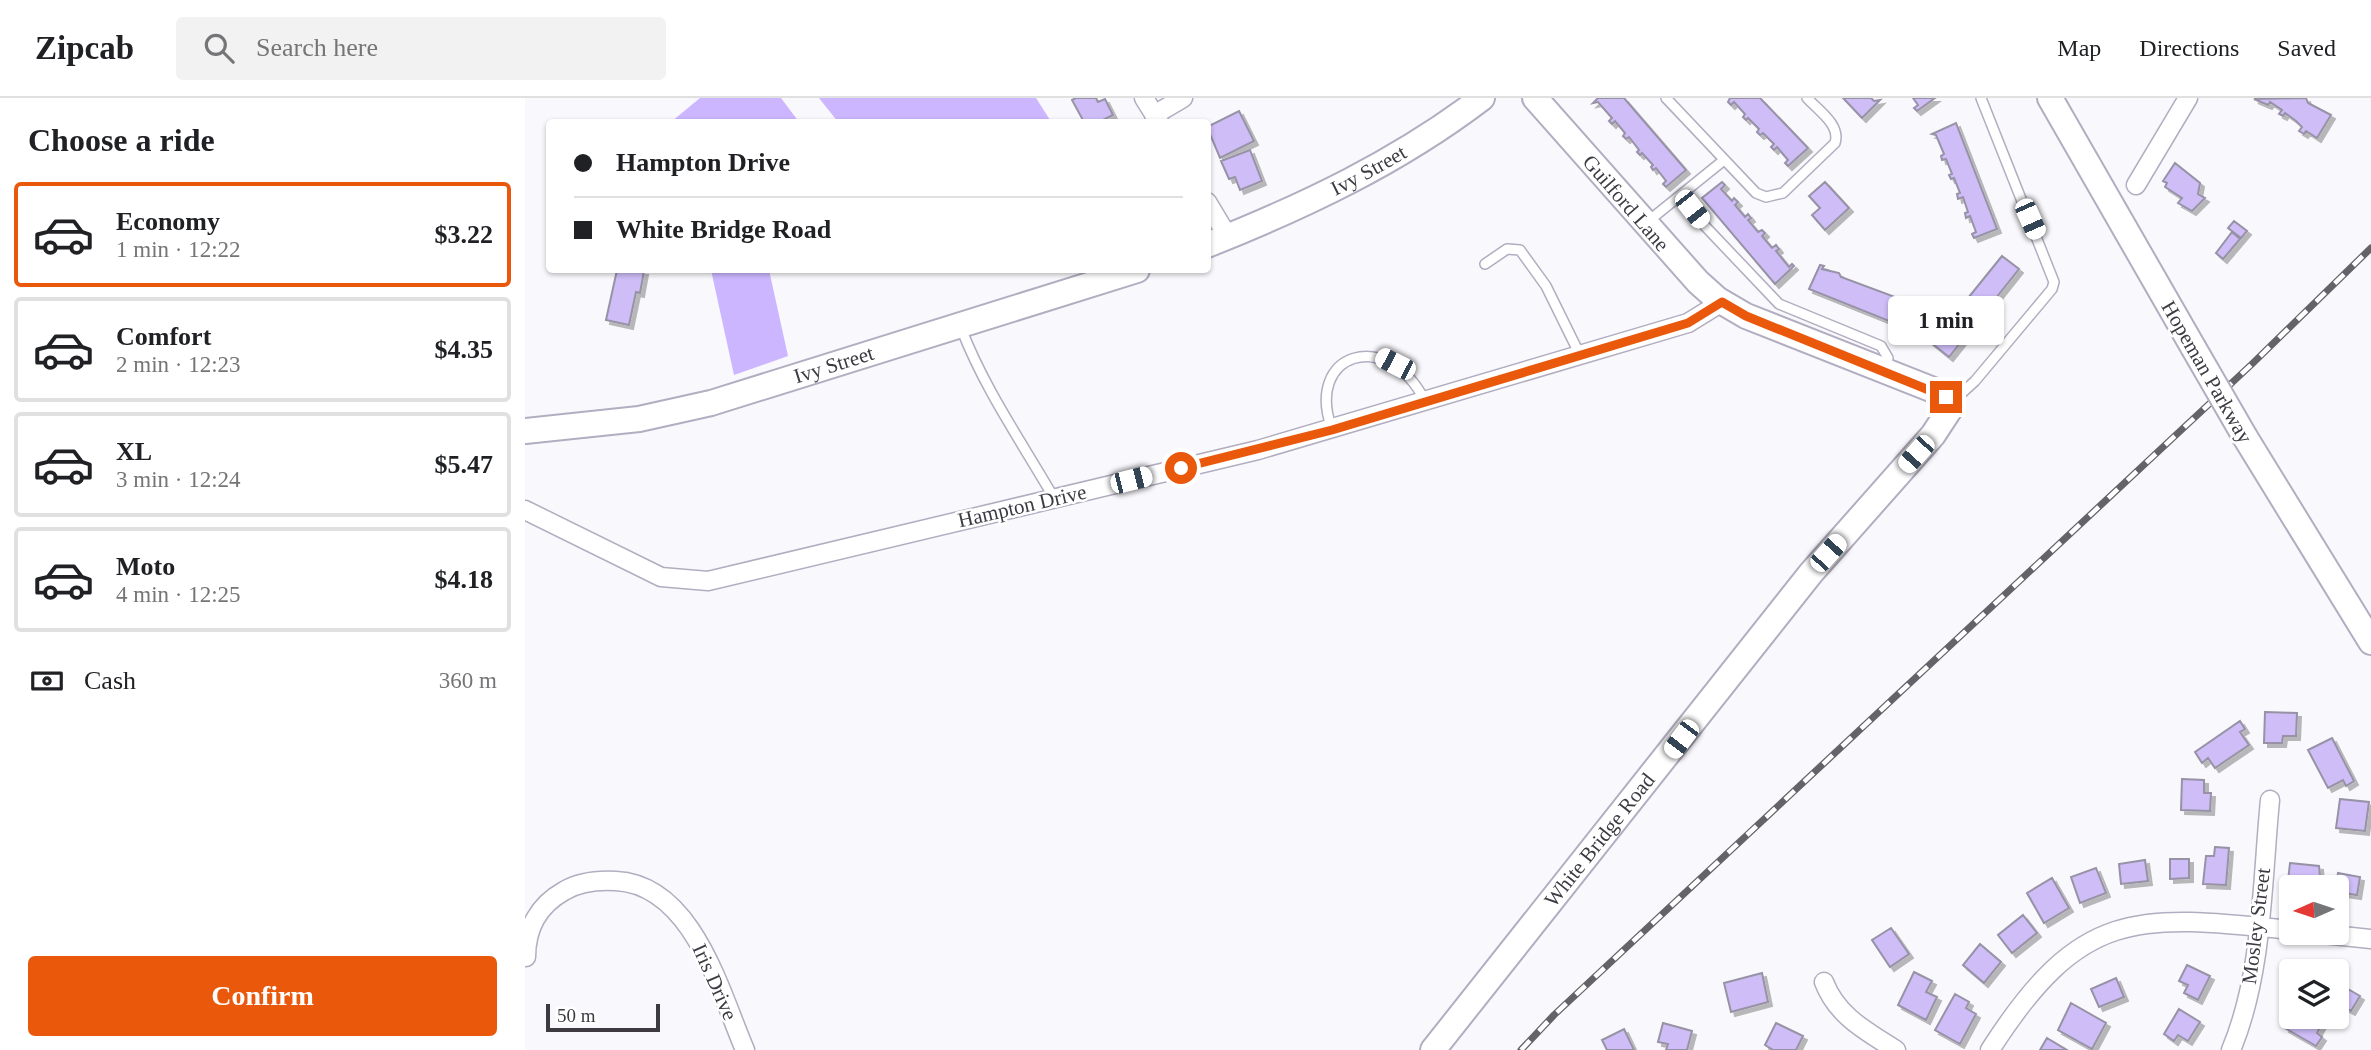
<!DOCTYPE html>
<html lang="en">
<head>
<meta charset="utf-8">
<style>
	body { margin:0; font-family:Georgia,serif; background:#f2f2f2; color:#202124; height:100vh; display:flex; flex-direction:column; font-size:26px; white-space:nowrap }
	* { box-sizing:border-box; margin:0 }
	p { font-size:23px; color:#757577 }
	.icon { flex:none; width:38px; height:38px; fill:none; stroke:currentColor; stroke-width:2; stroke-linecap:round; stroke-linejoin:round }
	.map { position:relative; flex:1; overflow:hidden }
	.panel { display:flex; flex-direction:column; background:#fff; width:525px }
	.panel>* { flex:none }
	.guide { position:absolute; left:21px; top:21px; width:665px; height:154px; border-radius:7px; box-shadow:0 2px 5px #0004; display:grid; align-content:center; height:154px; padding:0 28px; background:#fff }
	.needle { width:46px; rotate:267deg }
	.buttons { position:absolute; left:1754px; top:777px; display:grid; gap:14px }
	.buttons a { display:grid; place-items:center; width:70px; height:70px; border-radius:7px; background:#fff; box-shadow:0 2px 5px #0004; font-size:35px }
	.scale { position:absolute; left:21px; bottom:18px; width:114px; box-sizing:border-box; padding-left:7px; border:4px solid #3d3a42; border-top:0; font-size:19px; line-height:24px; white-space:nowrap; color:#3d3a42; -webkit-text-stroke:5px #fff; paint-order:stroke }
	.end { position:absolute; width:32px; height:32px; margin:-16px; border:9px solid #ea580c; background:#fff; box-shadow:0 0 0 4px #fff }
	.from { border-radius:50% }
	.bubble { position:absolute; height:49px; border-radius:7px; background:#fff; box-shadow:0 2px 5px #0004; font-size:23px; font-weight:700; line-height:49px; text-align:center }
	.car { position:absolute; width:21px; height:42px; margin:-21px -10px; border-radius:9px; box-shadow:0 0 5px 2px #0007; background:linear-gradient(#fff 24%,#345 0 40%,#fff 0 76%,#345 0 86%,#fff 0) }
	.guide b { display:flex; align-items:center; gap:24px; height:66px; font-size:26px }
	.guide b+b { border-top:2px solid #e0e0e0 }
	.guide i { width:18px; height:18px; background:#202124 }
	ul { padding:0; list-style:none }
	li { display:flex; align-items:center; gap:21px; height:105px; margin:0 14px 10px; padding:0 14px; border:4px solid #e0e0e0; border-radius:7px }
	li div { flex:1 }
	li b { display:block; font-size:26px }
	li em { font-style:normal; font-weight:700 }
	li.on { border-color:#ea580c }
	li>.icon { width:63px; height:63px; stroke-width:1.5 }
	h2 { padding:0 28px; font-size:32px; line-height:84px }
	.pay { display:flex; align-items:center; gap:18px; height:77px; padding:0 28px; font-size:26px }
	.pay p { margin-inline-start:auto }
	.button { display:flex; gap:14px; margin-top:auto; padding:14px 28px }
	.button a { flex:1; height:80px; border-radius:7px; background:#ea580c; color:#fff; font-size:28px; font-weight:700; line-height:80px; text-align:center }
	header { display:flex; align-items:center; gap:42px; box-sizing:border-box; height:98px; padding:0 35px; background:#fff; border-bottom:2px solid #e0e0e0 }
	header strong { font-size:33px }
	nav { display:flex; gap:38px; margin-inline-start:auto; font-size:24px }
	.search { width:490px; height:63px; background:#f2f2f2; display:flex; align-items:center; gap:18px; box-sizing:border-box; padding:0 24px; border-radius:7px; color:#757577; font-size:26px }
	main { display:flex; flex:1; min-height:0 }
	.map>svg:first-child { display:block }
	.forest { fill:#ccb6ff }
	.building { fill:#cebdf7; stroke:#9792a5; stroke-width:2; filter:url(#shadow) }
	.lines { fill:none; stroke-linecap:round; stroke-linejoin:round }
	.lane-casing { stroke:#b2adc0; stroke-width:12 }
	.street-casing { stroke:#b2adc0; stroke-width:21 }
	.secondary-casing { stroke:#b2adc0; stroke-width:28 }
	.lane { stroke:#fff; stroke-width:9 }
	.street { stroke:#fff; stroke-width:18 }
	.secondary { stroke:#fff; stroke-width:24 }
	.rail-casing { stroke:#65636a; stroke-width:7 }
	.rail { stroke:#fff; stroke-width:4.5; stroke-dasharray:13; stroke-linecap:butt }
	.secondary-bridge-casing { stroke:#b2adc0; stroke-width:28; stroke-linecap:butt }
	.secondary-bridge { stroke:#fff; stroke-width:24 }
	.route { stroke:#ea580c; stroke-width:9 }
	.labels { text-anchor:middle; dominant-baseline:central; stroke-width:5; stroke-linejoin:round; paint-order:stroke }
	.street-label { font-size:21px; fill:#3d3a42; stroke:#fff }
</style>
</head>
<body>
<header>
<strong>Zipcab</strong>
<div class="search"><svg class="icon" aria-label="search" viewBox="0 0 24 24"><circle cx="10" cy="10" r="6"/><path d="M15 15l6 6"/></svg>Search here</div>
<nav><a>Map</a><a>Directions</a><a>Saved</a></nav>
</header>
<main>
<section class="panel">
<h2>Choose a ride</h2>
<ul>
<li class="on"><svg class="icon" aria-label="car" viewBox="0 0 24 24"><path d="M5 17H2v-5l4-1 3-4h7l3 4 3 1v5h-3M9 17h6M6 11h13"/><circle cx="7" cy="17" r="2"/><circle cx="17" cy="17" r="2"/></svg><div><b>Economy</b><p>1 min · 12:22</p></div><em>$3.22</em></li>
<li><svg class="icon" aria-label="car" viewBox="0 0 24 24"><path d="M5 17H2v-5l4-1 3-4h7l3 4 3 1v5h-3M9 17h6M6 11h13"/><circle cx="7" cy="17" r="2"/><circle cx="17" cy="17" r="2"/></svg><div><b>Comfort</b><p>2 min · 12:23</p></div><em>$4.35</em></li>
<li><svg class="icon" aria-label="car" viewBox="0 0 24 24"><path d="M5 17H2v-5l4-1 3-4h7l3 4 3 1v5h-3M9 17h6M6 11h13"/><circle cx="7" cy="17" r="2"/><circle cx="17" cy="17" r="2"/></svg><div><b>XL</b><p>3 min · 12:24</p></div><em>$5.47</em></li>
<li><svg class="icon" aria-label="car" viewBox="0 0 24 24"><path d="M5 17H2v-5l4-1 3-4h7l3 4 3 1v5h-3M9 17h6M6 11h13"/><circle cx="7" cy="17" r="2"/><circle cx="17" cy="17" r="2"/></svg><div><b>Moto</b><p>4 min · 12:25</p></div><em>$4.18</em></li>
</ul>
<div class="pay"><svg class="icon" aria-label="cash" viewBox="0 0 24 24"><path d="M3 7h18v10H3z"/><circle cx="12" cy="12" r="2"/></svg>Cash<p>360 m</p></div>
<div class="button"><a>Confirm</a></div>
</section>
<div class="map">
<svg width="1846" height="952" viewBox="0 0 1846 952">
	<defs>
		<filter id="shadow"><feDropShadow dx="4" dy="4" stdDeviation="0" flood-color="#0004"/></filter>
	</defs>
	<rect width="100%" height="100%" fill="#f9f8fc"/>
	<path class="forest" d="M175 0H256L274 24H146Z
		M294 0H511L525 22 313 24Z
		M186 172H244L263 258 209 277Z"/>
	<path class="building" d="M551 0H571L573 4 580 1 588 17 574 24H559L547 2Z
		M1073 0H1099L1161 72 1141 89 1138 86 1141 83 1131 70 1128 72 1126 69 1128 67 1117 55 1115 57 1112 54 1114 52 1104 39 1101 41 1098 38 1100 35 1090 23 1087 26 1084 23 1087 20 1073 4 1068 5Z
		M1205 0H1235L1283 50 1263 68 1260 65 1263 62 1252 49 1249 52 1246 49 1249 46 1238 35 1235 37 1232 34 1234 31 1223 20 1221 22 1218 19 1220 16 1209 4 1206 7 1203 4Z
		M1318 0H1346L1349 3 1355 2 1337 20Z
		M1388 0H1410L1392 13 1389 10 1393 7Z
		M1781 0 1783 5 1806 17 1792 40 1781 33 1779 36 1774 33 1777 29 1771 23 1760 15 1758 18 1754 16 1757 12 1745 4 1743 7 1729 1Z
		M714 13 729 43 695 60 682 29Z
		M1431 25 1472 131 1449 140 1447 136 1451 134 1445 118 1441 120 1440 115 1443 114 1438 99 1433 101 1432 96 1435 95 1429 80 1426 81 1424 77 1427 76 1421 61 1417 62 1416 58 1419 56 1411 37 1407 36Z
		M725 52 737 83 715 92 710 79 704 81 696 63Z
		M1650 65 1675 85 1673 96 1680 100 1667 113 1653 105 1657 100 1640 89 1642 85 1638 83Z
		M1197 84 1200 87 1196 91 1207 103 1209 100 1213 104 1210 107 1220 119 1223 116 1226 120 1223 122 1233 134 1237 132 1240 135 1237 138 1247 150 1251 147 1254 151 1251 153 1264 169 1267 166 1269 168 1250 186 1177 100Z
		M1300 84 1324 110 1300 132 1287 117 1295 110 1284 98Z
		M1709 123 1722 133 1716 140 1703 130Z
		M1707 134 1715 141 1698 161 1691 155Z
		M1477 158 1494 171 1424 259 1404 243 1407 239 1410 241Z
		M1295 167 1299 168 1297 171 1314 175 1316 179 1397 209 1389 233 1284 191Z
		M92 172 119 173 115 195 111 194 104 227 81 222Z
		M1740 614 1772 615 1771 638H1758L1757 645H1739Z
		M1715 623 1720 631 1715 634 1724 647 1690 670 1683 660 1677 665 1670 654Z
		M1807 640 1829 683 1821 688 1818 682 1803 690 1783 652Z
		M1657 681 1679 682V695H1686L1685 713 1656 712Z
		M1815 701 1844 704 1840 733 1811 730Z
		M1690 749 1704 750 1701 787 1678 786 1681 758H1689Z
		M1645 761H1664V780L1645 781Z
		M1620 762 1623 783 1596 786 1594 766Z
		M1765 765 1794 768 1796 789H1766V793L1762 792Z
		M1571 770 1581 795 1555 805 1546 779Z
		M1813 775 1835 779 1832 797 1811 794Z
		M1527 780 1544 810 1519 825 1502 795Z
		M1498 817 1512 835 1487 855 1473 837Z
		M1366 830 1384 856 1365 869 1347 842Z
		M1455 846 1476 864 1459 885 1438 867Z
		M1662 867 1685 878 1673 902 1659 895 1663 887 1654 883Z
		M1389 874 1407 883 1401 894 1412 899 1401 922 1373 907Z
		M1237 875 1243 904 1206 914 1199 885Z
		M1591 880 1599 899 1574 909 1566 891Z
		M1811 884 1835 898 1826 913 1815 907 1811 909Z
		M1430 896 1444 904 1441 910 1451 916 1435 946 1410 932Z
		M1546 905 1581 925 1567 951 1533 932Z
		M1654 911 1675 924 1663 943 1653 937 1649 943 1639 936Z
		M1766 919H1788L1798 924 1792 935 1797 939 1791 948 1760 930Z
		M1138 925 1167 933 1162 952H1141L1143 946 1133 944Z
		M1251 925 1278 938 1271 952H1248L1240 947Z
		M1099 931 1109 952H1082L1077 942Z
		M1522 940 1542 952H1515Z"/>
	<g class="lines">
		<defs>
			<path id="lane" d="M1141 0 1231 95 1241 99 1258 95 1310 45C1316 27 1293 12 1282 0
				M1156 97 1178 126 1254 206 1356 248 1363 260 1361 271
				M1121 125 1199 62
				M960 166 982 151 995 152 1021 188 1055 257
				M436 230C460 292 496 343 529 400
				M1426 305 1450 283 1527 191 1529 184 1456 0
				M807 331C779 255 862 228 900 303"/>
			<path id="street" d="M619 0 634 24
				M629 17 658 0
				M1611 87 1663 0
				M682 104 703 139
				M0 412 136 479 183 483 733 352 1163 225 1197 204
				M1789 835 1846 841
				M1 859C1 830 14 807 39 793 54 784 73 782 91 783 168 787 195 894 220 952
				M1299 884C1312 918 1341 933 1371 952
				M1465 952C1556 810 1610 816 1766 832
				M1706 952C1738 876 1737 783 1745 702"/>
			<g id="secondary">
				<path d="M1525 0 1668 249"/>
				<path id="s1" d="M682 147C780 108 873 64 957 0"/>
				<path id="s2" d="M0 333 114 321 186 305 612 172"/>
				<path d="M1720 339 1846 544"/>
				<path id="s3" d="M908 952 1286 475 1408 337 1425 311 1421 299 1416 295 1221 218 1192 201 1173 184 1010 0"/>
			</g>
		</defs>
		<use href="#lane" class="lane-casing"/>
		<use href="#street" class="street-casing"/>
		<use href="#secondary" class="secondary-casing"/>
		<use href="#lane" class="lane"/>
		<use href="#street" class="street"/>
		<use href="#secondary" class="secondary"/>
		<defs>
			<path id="rail" d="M996 952 1029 917 1727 266 1846 150"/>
		</defs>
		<use href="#rail" class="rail-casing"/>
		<use href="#rail" class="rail"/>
		<defs>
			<path id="secondary-bridge" d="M1668 249 1720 339"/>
		</defs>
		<use href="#secondary-bridge" class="secondary-bridge-casing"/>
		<use href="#secondary-bridge" class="secondary-bridge"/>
	</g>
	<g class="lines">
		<path class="route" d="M656 370 807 332 1163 225 1197 204 1221 218 1421 299"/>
	</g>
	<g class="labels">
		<g class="street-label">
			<text stroke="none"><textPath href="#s1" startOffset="178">Ivy Street</textPath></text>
			<text transform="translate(1101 105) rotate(49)">Guilford Lane</text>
			<text stroke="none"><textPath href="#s2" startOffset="317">Ivy Street</textPath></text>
			<text transform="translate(1682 274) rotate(60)">Hopeman Parkway</text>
			<text transform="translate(497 408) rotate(-13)">Hampton Drive</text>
			<text stroke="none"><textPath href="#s3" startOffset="268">White Bridge Road</textPath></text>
			<text transform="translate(1731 828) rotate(-83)">Mosley Street</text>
			<text transform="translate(190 884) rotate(66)">Iris Drive</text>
		</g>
	</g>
</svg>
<div class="buttons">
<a><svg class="needle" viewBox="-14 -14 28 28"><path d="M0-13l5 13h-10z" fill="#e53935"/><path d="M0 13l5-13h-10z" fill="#757577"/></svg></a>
<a><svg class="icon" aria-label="layers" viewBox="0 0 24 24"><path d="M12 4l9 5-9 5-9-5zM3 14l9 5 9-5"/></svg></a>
</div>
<div class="scale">50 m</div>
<i class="end from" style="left:656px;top:370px"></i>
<i class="end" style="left:1421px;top:299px"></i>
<div class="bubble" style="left:1363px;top:198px;width:116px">1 min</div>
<i class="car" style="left:1167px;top:111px;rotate:142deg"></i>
<i class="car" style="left:1505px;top:121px;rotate:156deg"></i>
<i class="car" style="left:870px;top:266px;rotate:297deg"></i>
<i class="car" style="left:1391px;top:356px;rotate:222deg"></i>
<i class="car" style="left:606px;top:382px;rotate:76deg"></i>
<i class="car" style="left:1303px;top:455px;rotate:42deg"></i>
<i class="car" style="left:1156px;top:641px;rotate:217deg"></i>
<div class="guide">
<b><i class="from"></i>Hampton Drive</b>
<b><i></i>White Bridge Road</b>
</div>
</div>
</main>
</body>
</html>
